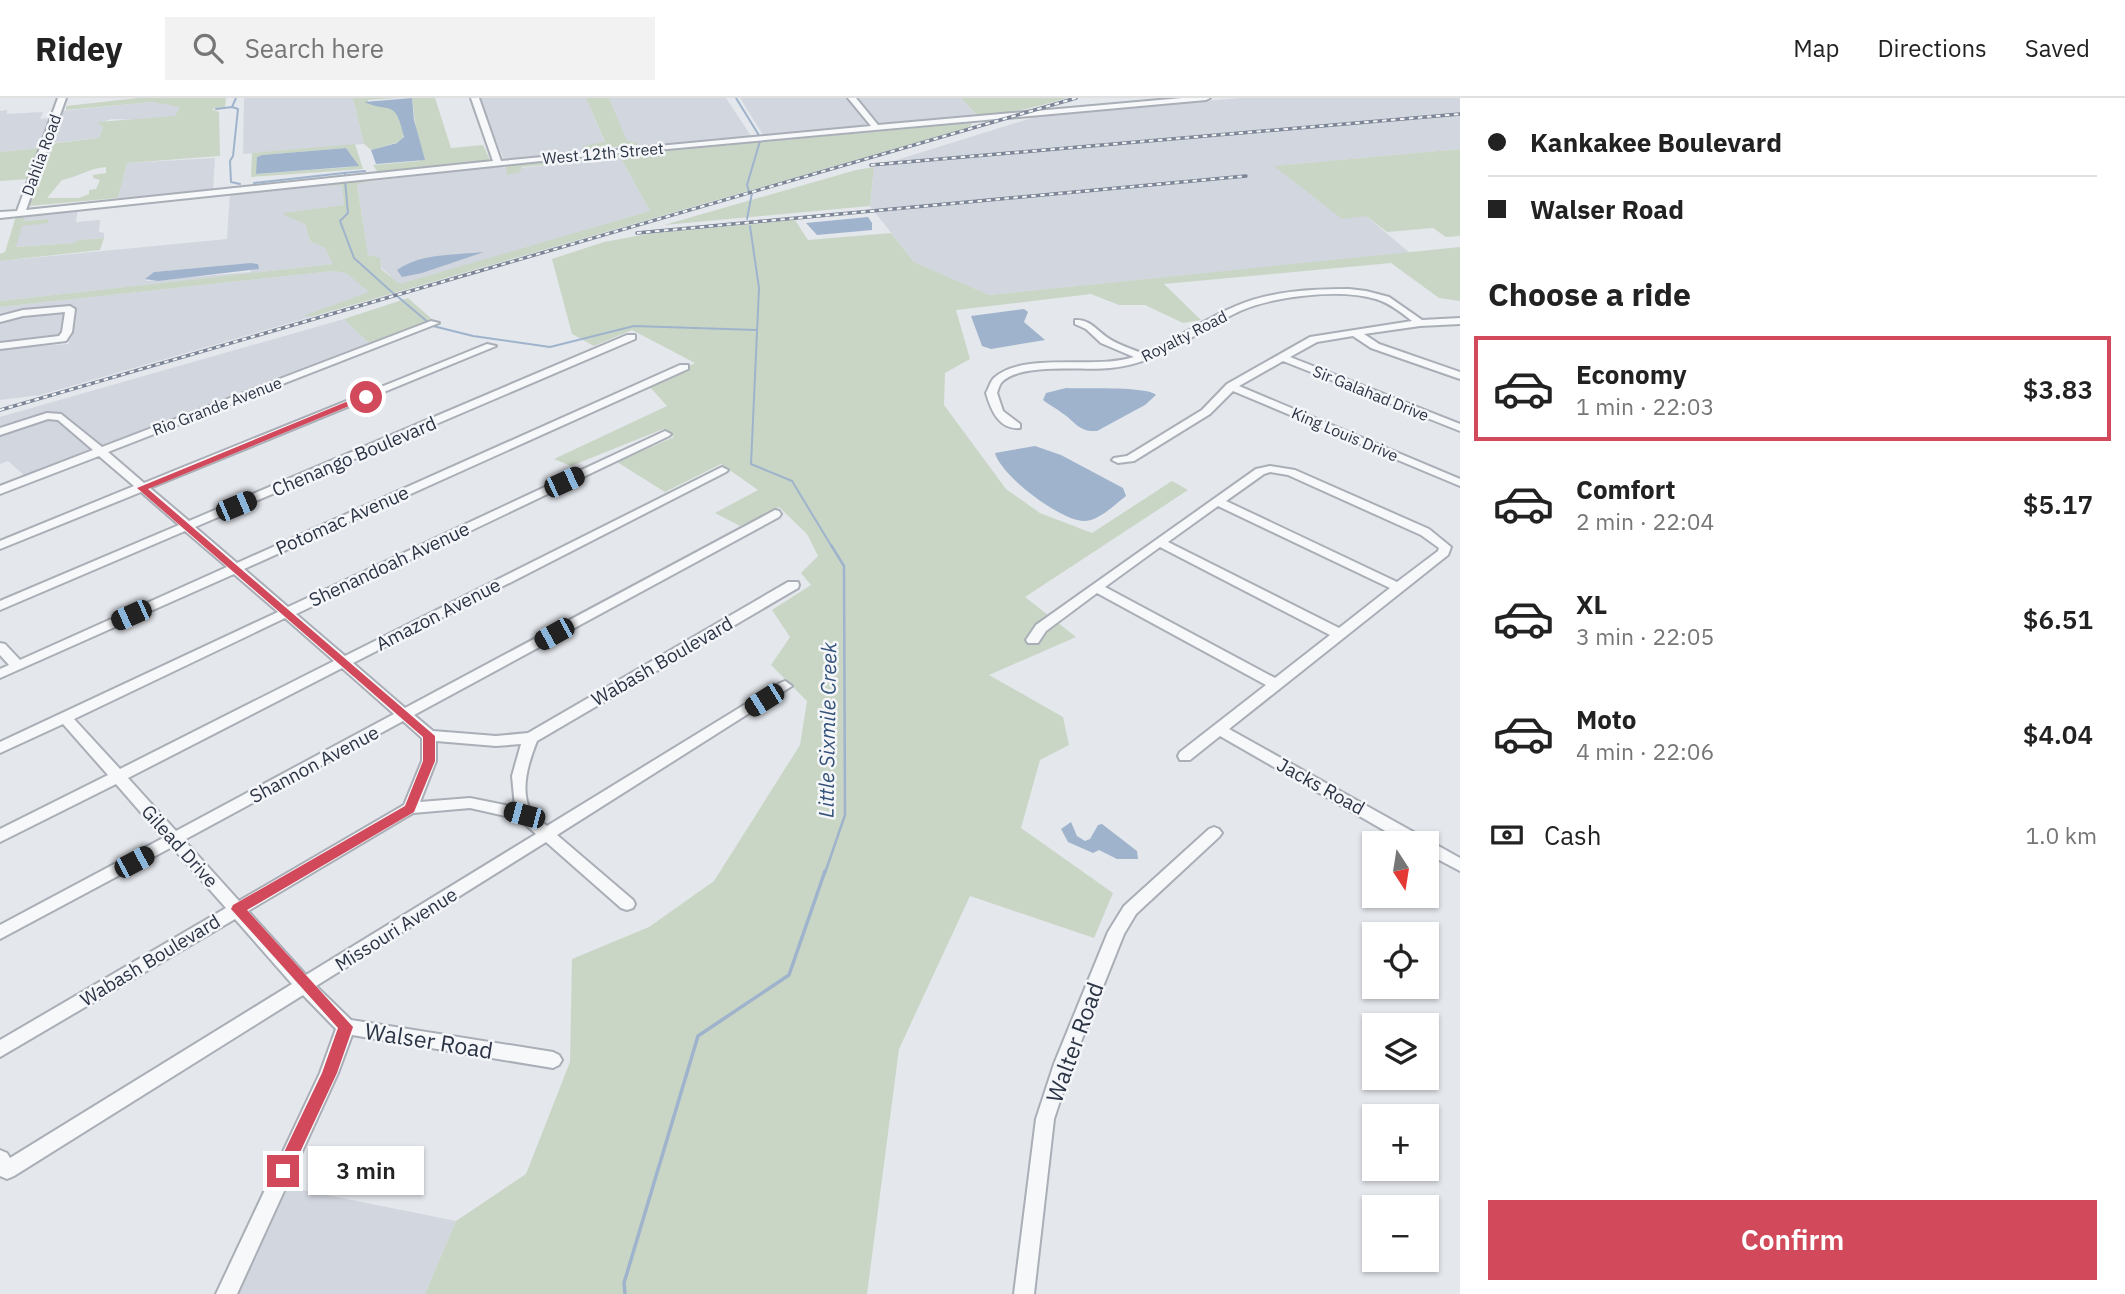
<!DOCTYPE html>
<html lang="en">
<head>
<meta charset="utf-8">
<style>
	body { margin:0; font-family:"IBM Plex Sans",sans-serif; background:#f2f2f2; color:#222; height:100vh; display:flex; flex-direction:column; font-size:26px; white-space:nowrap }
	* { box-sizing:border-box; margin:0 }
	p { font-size:23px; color:#767676 }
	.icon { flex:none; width:38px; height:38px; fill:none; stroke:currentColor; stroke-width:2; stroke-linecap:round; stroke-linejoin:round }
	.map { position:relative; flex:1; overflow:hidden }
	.details { display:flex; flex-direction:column; background:#fff; width:665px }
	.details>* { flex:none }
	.hud { display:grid; align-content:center; height:154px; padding:0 28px; background:#fff }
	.needle { width:46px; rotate:168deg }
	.controls { position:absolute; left:1362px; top:733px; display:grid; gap:14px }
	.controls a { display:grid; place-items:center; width:77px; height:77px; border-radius:0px; background:#fff; box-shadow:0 2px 5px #0004; font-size:35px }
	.end { position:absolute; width:32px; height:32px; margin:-16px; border:9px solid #d1495b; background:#fff; box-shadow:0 0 0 4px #fff }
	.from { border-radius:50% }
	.bubble { position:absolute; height:49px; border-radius:0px; background:#fff; box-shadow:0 2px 5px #0004; font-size:23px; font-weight:600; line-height:49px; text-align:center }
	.car { position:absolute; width:21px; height:42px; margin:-21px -10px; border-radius:9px; box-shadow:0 0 5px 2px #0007; background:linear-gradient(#222 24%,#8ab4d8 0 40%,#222 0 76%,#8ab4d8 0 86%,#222 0) }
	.hud b { display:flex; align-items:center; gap:24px; height:66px; font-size:26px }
	.hud b+b { border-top:2px solid #e0e0e0 }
	.hud i { width:18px; height:18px; background:#222 }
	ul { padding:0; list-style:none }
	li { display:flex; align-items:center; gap:21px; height:105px; margin:0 14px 10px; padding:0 14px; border:4px solid transparent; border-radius:0px }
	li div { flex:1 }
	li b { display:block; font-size:26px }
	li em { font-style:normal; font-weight:600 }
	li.on { border-color:#d1495b }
	li>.icon { width:63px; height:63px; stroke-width:1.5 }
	h2 { padding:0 28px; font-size:32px; line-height:84px }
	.pay { display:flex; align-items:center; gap:18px; height:77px; padding:0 28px; font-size:26px }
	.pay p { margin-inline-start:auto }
	.action { display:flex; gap:14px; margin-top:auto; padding:14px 28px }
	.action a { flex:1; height:80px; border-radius:0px; background:#d1495b; color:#fff; font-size:28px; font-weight:600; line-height:80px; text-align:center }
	header { display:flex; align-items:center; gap:42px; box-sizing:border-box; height:98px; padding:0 35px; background:#fff; border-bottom:2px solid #e0e0e0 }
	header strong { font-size:33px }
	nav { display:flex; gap:38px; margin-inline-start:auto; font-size:24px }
	.search { width:490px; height:63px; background:#f2f2f2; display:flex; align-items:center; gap:18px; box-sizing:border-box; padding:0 24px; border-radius:0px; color:#767676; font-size:26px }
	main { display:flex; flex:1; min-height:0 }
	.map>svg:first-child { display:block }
	.built { fill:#d2d6de; fill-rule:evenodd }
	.green { fill:#c9d6c5; fill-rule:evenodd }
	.water { fill:#9fb4cc }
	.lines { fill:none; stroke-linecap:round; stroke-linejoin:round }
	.stream-far2 { stroke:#9fb4cc; stroke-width:2 }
	.stream-far1 { stroke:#9fb4cc; stroke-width:2.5 }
	.stream { stroke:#9fb4cc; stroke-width:3.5 }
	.minor-casing { stroke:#a9aeb7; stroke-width:4 }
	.minor { fill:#f7f8fa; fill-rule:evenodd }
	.rail-casing { stroke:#7d8696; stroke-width:3.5 }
	.rail { stroke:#f4f6f9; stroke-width:2; stroke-dasharray:4.5; stroke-linecap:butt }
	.route { fill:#d1495b }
	.labels { text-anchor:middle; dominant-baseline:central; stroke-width:5; stroke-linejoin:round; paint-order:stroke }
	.far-street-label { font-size:16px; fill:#2b3445; stroke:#f4f6f9 }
	.street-label { font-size:19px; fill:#2b3445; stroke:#f4f6f9 }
	.water-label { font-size:21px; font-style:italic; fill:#34527a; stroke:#f4f6f9 }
	.near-street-label { font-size:23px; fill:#2b3445; stroke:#f4f6f9 }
</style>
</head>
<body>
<header>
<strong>Ridey</strong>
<div class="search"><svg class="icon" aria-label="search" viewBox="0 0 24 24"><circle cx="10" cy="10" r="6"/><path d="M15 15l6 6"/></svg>Search here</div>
<nav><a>Map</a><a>Directions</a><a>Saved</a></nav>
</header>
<main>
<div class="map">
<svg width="1460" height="1196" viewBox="0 0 1460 1196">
	<rect width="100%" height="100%" fill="#e4e7ec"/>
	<path class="built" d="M244 0H353L364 46 243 56Z
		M479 0H586L605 45 583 49 585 55 504 62Z
		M609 0H726L753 41 635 50 638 45 627 44Z
		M740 0H849L869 27 765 40Z
		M854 0H961L979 20 881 28Z
		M1239 0H1460V51L1275 68 1366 118 1410 155 989 197 914 164 870 108 874 69 1035 19Z
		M153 4 180 8 176 18 145 22 112 21 98 25 103 29 99 40 50 45 61 13Z
		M7 12V16L43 14 40 21 52 20 41 50 0 54V13Z
		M215 60 213 93 121 103 118 100 127 65Z
		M621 60 650 113 400 187 368 157 357 85 498 68 510 71Z
		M316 85 342 87 344 107 284 116 305 126 310 143 325 150 334 166 0 203V163L227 141 230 94ZM250 165 251 174 146 183 154 174Z
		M78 110 76 124 100 122 99 134 104 135V140L79 142 74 145 15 149 21 128 47 121 24 123V116Z
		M333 173 346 175 370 194 306 218H314L40 297 0 302V251L69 246 68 239 0 246V209Z
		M344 221 371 247 26 379 8 363 0 366V319Z
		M272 1086 456 1123 425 1196H219Z"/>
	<path class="green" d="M138 0H226L225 9 211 11 219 14 220 58 127 65 118 100 28 108 52 48 56 45 99 40 103 29 97 24 175 18 180 9 153 4 66 12V8ZM106 69V75L93 77V80L100 82 96 91 89 92V96L79 100H47L62 82C79 79 89 70 106 69Z
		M353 0H397L368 2V6L393 9C399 16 406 34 402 43L371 52 364 46Z
		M412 0H435L451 50 483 47 490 62 387 75 377 73 373 67 420 63Z
		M586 0H609L627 43 638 45 637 47 584 52 582 48 605 44Z
		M961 0H1067C1036 9 1008 17 976 16Z
		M972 25 970 29 314 218H303L369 194 346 175 333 173 0 209V203L333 166 325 150 310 143 305 126 284 117V115L344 107 342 87 317 88 316 85 370 80 371 83 357 86 368 157 380 160 381 171 400 186 650 113 621 60 522 69 519 75 507 77 505 67Z
		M355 46 363 71 251 79 252 55ZM346 50 353 60 350 69 258 76 257 59 262 57Z
		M41 50 28 81 0 83V54Z
		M1460 51V138L1446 139 1433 130 1387 134 1366 118 1342 121 1274 68Z
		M874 69 870 108 664 127 856 72Z
		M24 116V123L48 121V125L22 128 16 149 74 145 79 142 104 140 100 152 0 163V156L5 154 16 118Z
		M795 122 808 142 891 135 914 164 989 197 1460 149V203L1439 200 1391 165 1164 186 1201 222 1183 225 1145 207H1119L1091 196 956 212 970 261 945 275 944 307 1006 391 1040 415 1092 435 1172 383 1188 392 1025 499 1076 539 989 577 1063 619 1069 647 1040 662 1021 730 1113 795 1094 840 970 798 899 951 867 1196H425L456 1123 526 1076 570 964 572 861 649 829 714 783 800 647 807 603 771 567 790 539 772 512 811 487 801 475 818 458 807 436 779 409 740 428 715 415 758 392 721 366 665 394 617 364 674 339 663 331 571 368 554 361 667 308 649 288 695 265 632 232 594 248 572 236 552 161 604 144 647 136Z
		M408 200 434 223 371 247 344 221Z"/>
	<path class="water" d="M412 0 414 22 425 62 376 66 371 52 397 45 404 39C395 0 392 16 364 4Z
		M346 50 359 68 256 76 257 59 262 57Z
		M868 119 872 125V132L817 137 806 125Z
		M484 154 422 175 402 179 397 172C420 155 457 157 484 154Z
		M250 165 258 166 259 171 158 183 145 181 154 174Z
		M1024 211 1028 214 1024 224 1045 242 991 251 982 248 971 218Z
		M1066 290C1084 291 1147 288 1156 297L1145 307 1097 333C1078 334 1076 324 1062 315 1056 310 1049 307 1043 302L1046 295Z
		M1035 348 1061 357 1123 390 1126 398C1114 407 1099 423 1084 423 1061 423 1001 378 995 355Z
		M1071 724 1077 738 1085 743 1090 741 1098 727 1102 726 1137 753 1138 761H1117L1099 752 1093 755 1068 744 1061 731Z"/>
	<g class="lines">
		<path class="stream-far2" d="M236 0 232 9 238 11 233 58 230 63 231 84 240 86
			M736 0 760 39
			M216 11 232 9
			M344 75 365 73
			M345 83 348 115 340 123 354 160 394 196
			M254 85 344 75 346 78
			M749 94 747 87 760 43
			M747 121 752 95
			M750 128 759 190 751 366 792 383 832 449
			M397 198 429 225
			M433 228 473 238 550 249 634 228 757 232"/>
		<path class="stream-far1" d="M825 775 845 717 844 468 831 447"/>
		<path class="stream" d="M625 1196 624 1185 698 938 789 877 825 773"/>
		<defs>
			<path id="minor" d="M58 0H66L26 112 493 63 471 0H479L501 63 871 28 848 0H856L878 27 1182 0H1210L1206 2 579 59 0 120V114L17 113Z
				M1349 191 1366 193 1389 199 1422 222 1460 220V226L1420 228 1364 236 1379 246 1460 274V281L1371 250 1353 238 1317 244 1290 259 1460 326V333L1283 263 1239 288 1460 381V388L1233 293 1210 316 1134 363 1118 365 1112 362 1114 360 1127 358 1202 312 1227 286 1310 239 1412 223C1401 214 1389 205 1376 201 1340 190 1274 198 1240 213 1197 233 1159 266 1110 270 1084 273 1019 264 1001 285 999 288 998 292 997 295L1003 313 1020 326V330C999 332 991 312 986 295 989 290 990 284 994 280 1023 253 1096 272 1134 259L1101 245 1086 231 1075 226V222C1090 221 1096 232 1108 240 1118 247 1132 251 1144 256 1175 242 1204 221 1236 208 1271 193 1311 191 1349 191Z
				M70 208 75 211 72 234 66 243 0 251V245L59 238 62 234 65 214 23 218 0 224V218L23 212Z
				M431 223 439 225 108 354 144 385 487 246 496 248 150 390 189 423 627 237H635V241L195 429 237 465 680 267H688V271L244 471 288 509 665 333 671 336 669 338 296 516 345 558 722 369 728 372 726 374 353 565 405 610 775 412 779 413 781 416 779 419 414 617 433 633 496 638 528 635 788 484H798L799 487 798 490 537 643C529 663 519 692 531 714 534 719 542 724 547 728L780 585 785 583 792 588 557 737 633 802 635 806 633 810 627 812 621 810 546 744 316 888 351 922 553 954 559 957 562 962 559 967 553 970 352 937 338 975 237 1196H216L320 975 336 931 303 897 14 1078 7 1081 0 1078V1052L7 1055 10 1060 292 886 235 821 0 959V942L226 810 172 749 0 841V827L163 740 116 686 0 744V731L108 677 63 626 0 655V644L278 514 234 476 0 580V571L9 567 0 557V545L5 546 20 562 227 469 185 433 0 512V503L179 427 141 394 0 451V443L134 388 99 358 0 396V388L93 352 58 322 48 321 0 337V330L47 315 61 316 102 349ZM285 520 334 563 120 671 74 621ZM342 570 394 616 176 733 128 680ZM403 623 422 640V663L404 707 239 803 184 742ZM436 643 496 648 521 646 512 678 515 709 470 700 420 704 436 663ZM470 710 519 721 536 736 306 877 248 813 413 715Z
				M1270 368 1295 372 1429 431 1451 449 1448 457 1229 631 1460 760V773L1426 755V746H1408L1220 638 1190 662H1180L1178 658 1180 654 1266 587 1097 495 1046 533 1038 545H1028L1026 542 1036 527 1256 371ZM1270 374 1288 377 1421 437 1439 450 1438 453 1397 484 1226 403 1264 376ZM1218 408 1390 490 1339 530 1168 444ZM1160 449 1330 537 1275 580 1105 489Z
				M1214 729 1219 731 1222 735 1219 739 1136 816 1124 836 1072 966 1054 1021 1034 1196H1014L1036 1021 1054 966 1108 834 1124 808 1209 731Z"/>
		</defs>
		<use href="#minor" class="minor-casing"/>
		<use href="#minor" class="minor"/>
		<defs>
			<path id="rail" d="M871 67 1460 16
				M637 135 1246 78
				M0 312 1076 0"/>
		</defs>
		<use href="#rail" class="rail-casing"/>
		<use href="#rail" class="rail"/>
	</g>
	<path class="route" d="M363 297 371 299 148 391 435 638V663L414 714 247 812 353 929 337 975 289 1078 283 1080 278 1078 275 1073 322 975 338 930 231 811 233 807 405 708 423 663V639L137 390Z"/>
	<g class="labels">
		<g class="far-street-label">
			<text transform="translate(603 55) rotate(-5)">West 12th Street</text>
			<text transform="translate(41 57) rotate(-70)">Dahlia Road</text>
			<text transform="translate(1184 238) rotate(-27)">Royalty Road</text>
			<text transform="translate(1371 295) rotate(22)">Sir Galahad Drive</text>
			<text transform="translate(217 308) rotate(-21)">Rio Grande Avenue</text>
			<text transform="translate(1345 336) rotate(23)">King Louis Drive</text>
		</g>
		<g class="street-label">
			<text transform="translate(354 358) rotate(-23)">Chenango Boulevard</text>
			<text transform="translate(342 422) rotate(-24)">Potomac Avenue</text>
			<text transform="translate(389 466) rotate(-25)">Shenandoah Avenue</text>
			<text transform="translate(438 516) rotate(-27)">Amazon Avenue</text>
			<text transform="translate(662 563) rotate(-30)">Wabash Boulevard</text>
			<text transform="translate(314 666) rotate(-28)">Shannon Avenue</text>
			<text transform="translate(1321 688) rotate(29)">Jacks Road</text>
			<text transform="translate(180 748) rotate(48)">Gilead Drive</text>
			<text transform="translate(396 831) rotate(-32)">Missouri Avenue</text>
			<text transform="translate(150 862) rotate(-31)">Wabash Boulevard</text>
		</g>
		<g class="water-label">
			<text transform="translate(827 632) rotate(-89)">Little Sixmile Creek</text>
		</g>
		<g class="near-street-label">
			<text transform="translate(429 942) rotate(9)">Walser Road</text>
			<text transform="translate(1074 944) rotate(-70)">Walter Road</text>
		</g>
	</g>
</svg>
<div class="controls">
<a><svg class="needle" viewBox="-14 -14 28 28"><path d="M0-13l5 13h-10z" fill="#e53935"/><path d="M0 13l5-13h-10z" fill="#767676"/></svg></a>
<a><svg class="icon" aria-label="locate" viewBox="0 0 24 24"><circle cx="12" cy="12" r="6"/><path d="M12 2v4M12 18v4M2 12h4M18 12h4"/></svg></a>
<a><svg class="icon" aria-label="layers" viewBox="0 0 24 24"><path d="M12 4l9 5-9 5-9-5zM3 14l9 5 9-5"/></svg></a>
<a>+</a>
<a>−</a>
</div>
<i class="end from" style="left:366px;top:299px"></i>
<i class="end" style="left:283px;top:1073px"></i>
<div class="bubble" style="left:308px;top:1048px;width:116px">3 min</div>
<i class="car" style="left:564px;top:384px;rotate:65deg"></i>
<i class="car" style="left:236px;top:408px;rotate:67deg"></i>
<i class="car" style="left:131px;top:517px;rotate:246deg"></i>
<i class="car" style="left:554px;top:536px;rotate:241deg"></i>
<i class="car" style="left:764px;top:602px;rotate:238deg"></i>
<i class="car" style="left:524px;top:717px;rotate:285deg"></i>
<i class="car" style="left:134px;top:764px;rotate:62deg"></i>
</div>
<section class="details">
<div class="hud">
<b><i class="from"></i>Kankakee Boulevard</b>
<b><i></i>Walser Road</b>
</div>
<h2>Choose a ride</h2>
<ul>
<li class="on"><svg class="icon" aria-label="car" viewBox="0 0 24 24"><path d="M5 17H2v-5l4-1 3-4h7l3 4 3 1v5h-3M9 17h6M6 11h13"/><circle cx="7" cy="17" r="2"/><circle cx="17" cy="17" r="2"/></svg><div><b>Economy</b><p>1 min · 22:03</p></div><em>$3.83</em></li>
<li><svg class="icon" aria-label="car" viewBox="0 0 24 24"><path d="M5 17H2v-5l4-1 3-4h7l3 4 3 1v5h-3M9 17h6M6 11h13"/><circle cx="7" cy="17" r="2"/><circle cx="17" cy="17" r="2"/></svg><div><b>Comfort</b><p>2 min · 22:04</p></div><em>$5.17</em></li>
<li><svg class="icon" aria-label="car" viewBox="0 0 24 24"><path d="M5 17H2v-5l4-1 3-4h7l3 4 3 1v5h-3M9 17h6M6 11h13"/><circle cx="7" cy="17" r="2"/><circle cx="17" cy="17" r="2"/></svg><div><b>XL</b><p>3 min · 22:05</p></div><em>$6.51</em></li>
<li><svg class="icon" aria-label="car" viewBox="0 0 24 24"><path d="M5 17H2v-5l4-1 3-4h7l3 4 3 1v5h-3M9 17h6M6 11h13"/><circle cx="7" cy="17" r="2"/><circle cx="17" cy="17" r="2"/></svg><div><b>Moto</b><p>4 min · 22:06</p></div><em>$4.04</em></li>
</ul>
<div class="pay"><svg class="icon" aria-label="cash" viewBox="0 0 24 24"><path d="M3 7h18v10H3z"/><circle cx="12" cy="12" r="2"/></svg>Cash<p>1.0 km</p></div>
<div class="action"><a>Confirm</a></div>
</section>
</main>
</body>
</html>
